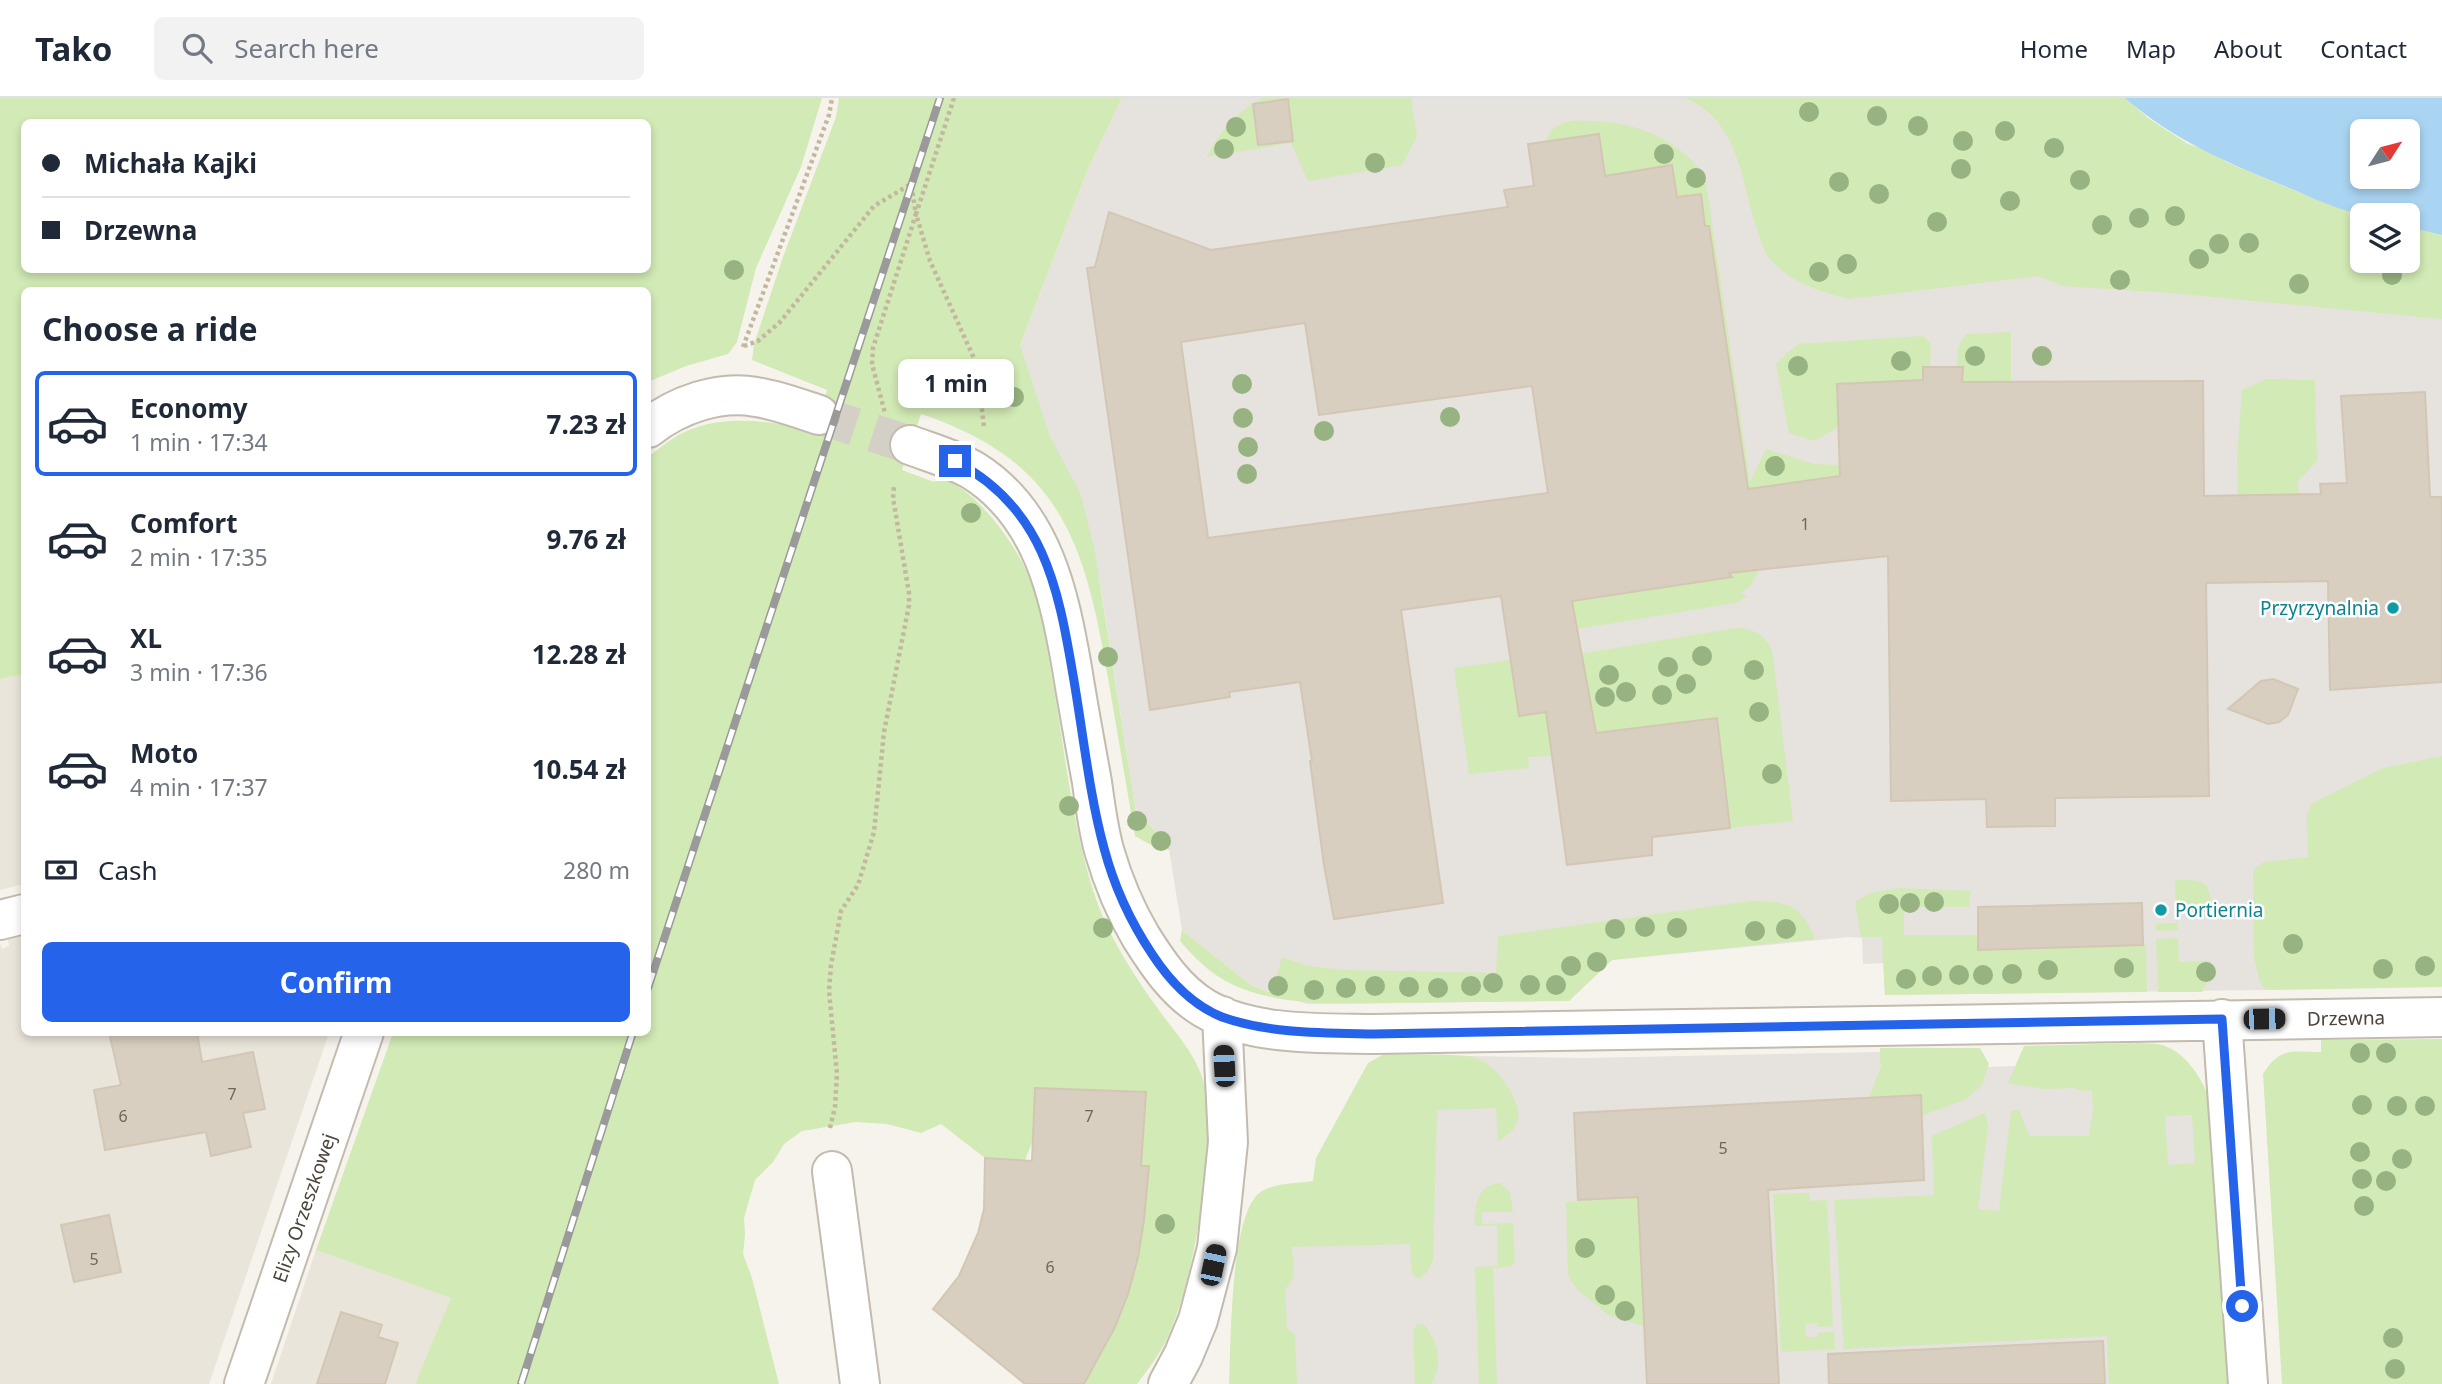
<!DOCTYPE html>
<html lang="en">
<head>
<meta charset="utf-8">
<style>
	body { margin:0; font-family:"Noto Sans",sans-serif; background:#f2f2f3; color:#1f2937; height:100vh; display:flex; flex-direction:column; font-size:26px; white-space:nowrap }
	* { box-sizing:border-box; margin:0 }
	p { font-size:23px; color:#747a83 }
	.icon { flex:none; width:38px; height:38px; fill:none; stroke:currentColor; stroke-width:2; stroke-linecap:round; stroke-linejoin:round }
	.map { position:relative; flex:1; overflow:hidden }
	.sheet { position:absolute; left:21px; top:189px; width:630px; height:749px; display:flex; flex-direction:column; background:#fff; border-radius:10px; box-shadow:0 4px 10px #0003 }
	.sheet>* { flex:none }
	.guide { position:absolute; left:21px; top:21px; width:630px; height:154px; border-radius:10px; box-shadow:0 4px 10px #0003; display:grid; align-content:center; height:154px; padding:0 21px; background:#fff }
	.needle { width:46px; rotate:54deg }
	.fabs { position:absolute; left:2350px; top:21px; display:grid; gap:14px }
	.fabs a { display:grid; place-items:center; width:70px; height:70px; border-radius:10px; background:#fff; box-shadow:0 4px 10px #0003; font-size:35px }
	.end { position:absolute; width:32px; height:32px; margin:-16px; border:9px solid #2563eb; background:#fff; box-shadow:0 0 0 4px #fff }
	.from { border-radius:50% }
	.bubble { position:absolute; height:49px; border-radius:10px; background:#fff; box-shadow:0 4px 10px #0003; font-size:23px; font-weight:700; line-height:49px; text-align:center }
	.car { position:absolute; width:21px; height:42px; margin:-21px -10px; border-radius:9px; box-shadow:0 0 5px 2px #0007; background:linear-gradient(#222 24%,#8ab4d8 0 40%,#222 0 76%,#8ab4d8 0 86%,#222 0) }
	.guide b { display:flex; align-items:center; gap:24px; height:66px; font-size:26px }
	.guide b+b { border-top:2px solid #e0e1e3 }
	.guide i { width:18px; height:18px; background:#1f2937 }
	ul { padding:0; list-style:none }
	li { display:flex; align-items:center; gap:21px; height:105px; margin:0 14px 10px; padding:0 7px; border:4px solid transparent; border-radius:10px }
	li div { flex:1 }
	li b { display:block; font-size:26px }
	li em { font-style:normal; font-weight:700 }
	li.current { border-color:#2563eb }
	li>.icon { width:63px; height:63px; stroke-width:1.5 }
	h2 { padding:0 21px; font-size:32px; line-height:84px }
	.pay { display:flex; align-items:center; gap:18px; height:77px; padding:0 21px; font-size:26px }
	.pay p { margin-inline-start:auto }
	.primary-button { display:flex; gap:14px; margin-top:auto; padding:14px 21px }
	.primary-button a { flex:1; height:80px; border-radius:10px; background:#2563eb; color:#fff; font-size:28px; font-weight:700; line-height:80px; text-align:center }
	header { display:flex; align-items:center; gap:42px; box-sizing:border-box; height:98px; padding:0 35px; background:#fff; border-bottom:2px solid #e0e1e3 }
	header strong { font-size:33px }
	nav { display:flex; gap:38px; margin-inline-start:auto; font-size:24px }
	.search { width:490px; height:63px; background:#f2f2f3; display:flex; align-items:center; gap:18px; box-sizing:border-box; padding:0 24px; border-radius:10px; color:#747a83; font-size:26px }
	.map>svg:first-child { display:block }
	.residential { fill:#eae5da }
	.industrial { fill:#e6e2dd }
	.green { fill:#d2eab5; fill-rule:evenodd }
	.water { fill:#a9d4f2; fill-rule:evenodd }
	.building { fill:#d8cfc1; stroke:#d3c7b4; stroke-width:2; fill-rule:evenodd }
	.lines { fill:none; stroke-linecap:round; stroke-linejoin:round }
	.minor-tunnel { stroke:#d4d0c8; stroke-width:38; stroke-dasharray:38 19; stroke-linecap:butt }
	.minor-casing { stroke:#c2bbae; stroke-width:42 }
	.path { stroke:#c4b79f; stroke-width:4.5; stroke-dasharray:3.5 3.5; stroke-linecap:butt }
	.minor { stroke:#fff; stroke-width:38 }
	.rail-casing { stroke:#9a9a9a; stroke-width:8 }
	.rail { stroke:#fff; stroke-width:5; stroke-dasharray:16; stroke-linecap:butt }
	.tree { fill:#97b381 }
	.route { stroke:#2563eb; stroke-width:9 }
	.culture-dot { fill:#0f9aa8; stroke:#fff; stroke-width:2.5 }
	.labels { text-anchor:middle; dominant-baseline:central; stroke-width:5; stroke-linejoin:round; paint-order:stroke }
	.number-label { font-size:16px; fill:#6e675b }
	.culture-label { font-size:19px; fill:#0d838f; stroke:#fff; text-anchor:end }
	.street-label { font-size:19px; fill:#4b4439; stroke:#fff }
</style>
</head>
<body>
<header>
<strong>Tako</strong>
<div class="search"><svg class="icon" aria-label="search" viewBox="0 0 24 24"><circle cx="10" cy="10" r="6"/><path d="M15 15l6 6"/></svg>Search here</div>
<nav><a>Home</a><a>Map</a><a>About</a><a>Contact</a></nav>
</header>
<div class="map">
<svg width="2442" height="1286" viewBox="0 0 2442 1286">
	<rect width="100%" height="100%" fill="#f6f3ec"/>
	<path class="residential" d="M24 576V786L0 792V581Z
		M24 832V934L329 935 209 1286H0V845L2 851 9 848 7 836Z
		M316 1152 452 1200 415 1286H271Z"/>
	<path class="industrial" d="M1122 0H1750L2442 206V859L2254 863 2266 892 1885 897 1883 865 1863 866 1862 840 1849 839 1612 862 1569 903 1307 906 1252 888 1182 832 1168 745 1136 715 1100 485 999 302 1087 73Z
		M1879 954 1884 959 1987 969 2015 968 2204 1004 2223 1286H1247L1252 1113 1419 1111 1416 957 1583 960Z"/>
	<path class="green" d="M0 0H822L801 69 756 170 737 244 728 256 686 268 648 284V192H24V576L0 581ZM24 24H648V172H24Z
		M839 0H1122L1087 73 1020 247 1050 339 1080 394 1094 449 1136 715 1168 745 1170 752 1151 747 1135 738C1126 685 1117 633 1108 580 1085 446 1062 363 921 316L902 372 934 384 937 376C949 383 962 390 972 399 996 421 1018 452 1030 481 1042 510 1046 544 1051 574 1064 646 1071 722 1093 792 1106 834 1131 873 1156 908 1177 938 1202 961 1207 999 1214 1059 1192 1200 1161 1252 1154 1264 1145 1275 1137 1286H1084C1130 1212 1142 1154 1149 1069L1141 1068 1146 995 1035 991 1033 1042 1025 1062 985 1060 941 1026 921 1035 887 1026 856 1024 802 1033 784 1046 773 1064 755 1082 744 1120 745 1137 743 1156 752 1180 779 1286H415L451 1200 316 1152 393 935 648 934V359C661 349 674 338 689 332 728 316 774 324 814 332L827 292 752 262 754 246 783 159 836 19Z
		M1262 0H1411L1417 38 1402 67 1308 83 1291 45 1207 59C1220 33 1236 14 1262 0Z
		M1685 0H2125L2148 20 2188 46 2206 52 2226 64 2329 107 2366 117H2362V163H2408V129L2442 137V221L2171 195 2063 188 2038 178 1849 201C1822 194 1793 186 1773 164 1764 156 1761 142 1757 131 1741 82 1739 22 1685 0Z
		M1571 23C1624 21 1673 34 1705 78L1750 384 1766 351 1814 366 1840 367V373H1887L1748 391 1709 128H1706L1701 96 1677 99 1672 67 1588 80 1546 43C1551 30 1558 26 1571 23Z
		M2011 234V284H1962L1963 269H1957C1957 255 1956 246 1967 236Z
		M1923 238 1931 246 1930 269 1923 284 1837 286 1839 328 1815 343 1789 335 1776 265 1798 246Z
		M2267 281 2315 282 2317 363 2298 383 2301 461 2238 442 2237 361 2242 292Z
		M1759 472 1750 488 1741 495 1747 499 1735 505 1571 532 1564 504 1731 480 1729 475Z
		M1735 530C1753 530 1764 536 1772 552L1793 723 1730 730 1717 621 1553 658 1528 659 1529 670 1469 676 1454 570 1510 562 1519 618 1557 613 1550 561Z
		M2442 658V889L2266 892 2260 884 2254 862 2253 772 2264 764 2308 759 2307 718 2311 706 2383 670Z
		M2175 782C2205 782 2211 782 2211 814L2178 815V832L2156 833V826L2177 825Z
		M1899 790 1971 793 1969 809H1904V837H1978V852L2146 847 2147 894 1885 897 1882 839H1861L1855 804 1870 795Z
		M1750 803C1787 803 1801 806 1815 841L1612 862 1569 903C1514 903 1458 904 1402 905 1348 905 1295 910 1243 891 1216 881 1198 864 1180 843L1182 832 1252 888 1272 895 1282 859 1308 868 1344 872 1496 875 1498 838Z
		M2178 840 2179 864 2211 863 2208 881 2202 894H2158L2156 841Z
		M2442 941V1286H2282L2263 976C2280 948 2292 954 2321 954V942Z
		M2142 945C2149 946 2158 945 2165 948 2186 956 2200 978 2208 997L2228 1286H2109L2107 1238 1844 1251 1834 1102 1934 1097 1932 1038 1985 1015 1988 1028 1978 1111 1999 1113 2011 1013 2019 1012 2029 1038H2089L2093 1013 2092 993 2078 992 2074 990 2045 991 2008 985 2024 948ZM2192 1017 2195 1065 2168 1067 2165 1018Z
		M1880 950H1980L1989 966 1982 987 1966 1001 1921 1018 1869 1000 1882 966 1880 965Z
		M1384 956C1402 957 1463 955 1476 960 1495 967 1512 990 1517 1009 1522 1025 1512 1036 1498 1043L1496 1010 1437 1012 1433 1162 1428 1173 1418 1181 1412 1175 1410 1146 1292 1149C1292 1162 1298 1184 1285 1190L1287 1231 1295 1237 1297 1286H1229C1231 1246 1230 1125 1257 1097 1271 1084 1296 1086 1313 1083L1316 1060 1368 965Z
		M1500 1085 1510 1094 1513 1114H1482V1126L1513 1125 1515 1165 1511 1168 1493 1170 1497 1286H1479L1475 1169 1498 1168 1497 1128H1475C1475 1107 1476 1088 1500 1085Z
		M1809 1095 1810 1103 1827 1102 1833 1228 1818 1229 1817 1225 1805 1226 1806 1239H1818V1235L1834 1233 1835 1251 1781 1254 1773 1096Z
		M1638 1099 1644 1228 1610 1218 1578 1192 1570 1181 1568 1176 1566 1104Z
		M1423 1226C1438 1241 1444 1267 1431 1286H1415L1413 1233 1417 1227Z"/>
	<path class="water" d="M2125 0H2442V137L2408 129V117C2394 117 2379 119 2365 117 2339 113 2313 100 2289 90 2230 66 2173 42 2125 0ZM2362 33H2408V79H2362Z"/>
	<path class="building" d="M1288 1 1293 43 1258 47 1253 6Z
		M1599 36 1605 78 1672 67 1677 99 1701 96 1705 128H1709L1748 391 1840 378 1837 286 1923 282V269H1963L1962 284 2203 283 2204 398 2321 396 2320 386 2347 385 2341 298 2425 294 2430 399H2442V584L2330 592 2328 483 2206 485 2209 698 2055 700V728L1987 729 1986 701 1891 703 1888 458 1729 475 1732 479 1572 503 1596 635 1717 620 1730 730 1652 739V757L1567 767 1546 614 1519 618 1501 498 1401 512 1443 805 1334 821 1324 767 1310 663H1312L1300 584 1229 594 1230 599 1150 612 1087 170 1095 169 1109 114 1211 152 1508 109 1504 92 1534 88 1528 46ZM1305 225 1319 317 1532 288 1548 395 1208 440 1181 244Z
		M2273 581 2298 591 2288 617 2279 624 2268 626 2228 611 2261 583Z
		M2142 805 2143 847 1978 852V809Z
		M109 934H197L202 964 253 954 265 1011 243 1015 251 1049 211 1058 206 1034 105 1052 94 992 121 987Z
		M1035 990 1146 994 1141 1068H1149L1144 1122 1138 1159 1128 1196 1115 1229 1084 1286H1025L933 1211 959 1178 978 1135 984 1111 985 1060 1032 1063Z
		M1921 997 1924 1082 1768 1092 1779 1286H1647L1638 1099 1578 1102 1574 1015Z
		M109 1117 121 1174 74 1184 61 1127Z
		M341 1214 382 1227 378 1239 398 1245 385 1286H317Z
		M2103 1243 2105 1286H1829L1828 1256Z"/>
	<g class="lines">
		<path class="minor-tunnel" d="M819 317 910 347"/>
		<defs>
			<path id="minor" d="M648 330C677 307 719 292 756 299 777 302 798 310 819 317
				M910 347C931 355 954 361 974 373 1043 417 1059 496 1072 570 1078 608 1085 646 1092 684 1095 707 1098 730 1104 752 1113 783 1125 812 1141 839 1158 866 1176 893 1204 910 1251 938 1321 935 1374 936L2442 919
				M0 822 24 816
				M2222 921 2248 1286
				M832 1073 860 1286
				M244 1286 364 934
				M1168 1286 1183 1258 1198 1222 1217 1150 1228 1044 1222 918"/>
		</defs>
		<use href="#minor" class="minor-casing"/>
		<path class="path" d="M954 0 916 116 930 163 977 267 984 330
			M744 248 758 243 780 224 874 108 911 86 916 116 873 250 872 266 885 315
			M743 249 829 17 832 0
			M830 1030 835 1009 837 976 829 893 831 867 841 813 858 787 874 734 884 634 909 507V495L893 400 894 388"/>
		<use href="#minor" class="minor"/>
		<defs>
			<path id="rail" d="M648 890 940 0
				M521 1286 633 934"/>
		</defs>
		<use href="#rail" class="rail-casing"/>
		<use href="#rail" class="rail"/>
	</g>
	<g class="tree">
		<circle cx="1809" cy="14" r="10"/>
		<circle cx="1877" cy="18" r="10"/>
		<circle cx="1918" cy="28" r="10"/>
		<circle cx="1236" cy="29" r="10"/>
		<circle cx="2005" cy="33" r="10"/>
		<circle cx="1963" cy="43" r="10"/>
		<circle cx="2054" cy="50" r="10"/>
		<circle cx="1224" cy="51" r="10"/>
		<circle cx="1664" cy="56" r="10"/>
		<circle cx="1375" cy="65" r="10"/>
		<circle cx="1961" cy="71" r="10"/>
		<circle cx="1696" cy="80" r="10"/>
		<circle cx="2080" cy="82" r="10"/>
		<circle cx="1839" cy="84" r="10"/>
		<circle cx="1879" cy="96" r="10"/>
		<circle cx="2010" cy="103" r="10"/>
		<circle cx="2175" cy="118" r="10"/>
		<circle cx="2139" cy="120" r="10"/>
		<circle cx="1937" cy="124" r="10"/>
		<circle cx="2102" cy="127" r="10"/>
		<circle cx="2249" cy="145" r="10"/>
		<circle cx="2219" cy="146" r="10"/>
		<circle cx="2199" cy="161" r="10"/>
		<circle cx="1847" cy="166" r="10"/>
		<circle cx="734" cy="172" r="10"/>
		<circle cx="1819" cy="174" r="10"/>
		<circle cx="2392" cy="177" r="10"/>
		<circle cx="2120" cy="182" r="10"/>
		<circle cx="2299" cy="186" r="10"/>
		<circle cx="1975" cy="258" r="10"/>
		<circle cx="2042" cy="258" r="10"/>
		<circle cx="1901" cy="263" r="10"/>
		<circle cx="1798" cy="268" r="10"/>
		<circle cx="1242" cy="286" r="10"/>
		<circle cx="1014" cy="299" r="10"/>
		<circle cx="1450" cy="319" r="10"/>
		<circle cx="1243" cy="320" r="10"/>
		<circle cx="1324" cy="333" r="10"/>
		<circle cx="1248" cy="349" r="10"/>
		<circle cx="1775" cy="368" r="10"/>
		<circle cx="1247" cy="376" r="10"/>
		<circle cx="971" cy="415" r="10"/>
		<circle cx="1702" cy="558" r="10"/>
		<circle cx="1108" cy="559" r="10"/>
		<circle cx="1668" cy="569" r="10"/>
		<circle cx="1754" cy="572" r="10"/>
		<circle cx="1609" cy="577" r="10"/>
		<circle cx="1686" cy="586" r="10"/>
		<circle cx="1626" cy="594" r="10"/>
		<circle cx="1662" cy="597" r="10"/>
		<circle cx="1605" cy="599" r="10"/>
		<circle cx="1759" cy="614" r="10"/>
		<circle cx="1772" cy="676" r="10"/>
		<circle cx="1069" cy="708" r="10"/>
		<circle cx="1137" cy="723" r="10"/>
		<circle cx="1161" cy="743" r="10"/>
		<circle cx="1934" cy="804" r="10"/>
		<circle cx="1910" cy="805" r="10"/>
		<circle cx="1889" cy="806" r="10"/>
		<circle cx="1645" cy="829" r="10"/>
		<circle cx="1103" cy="830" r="10"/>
		<circle cx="1677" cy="830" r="10"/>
		<circle cx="1615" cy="831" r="10"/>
		<circle cx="1786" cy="831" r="10"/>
		<circle cx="1755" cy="833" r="10"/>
		<circle cx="2293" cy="846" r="10"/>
		<circle cx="1597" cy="864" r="10"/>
		<circle cx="1571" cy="868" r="10"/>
		<circle cx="2425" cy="868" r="10"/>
		<circle cx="2124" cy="870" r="10"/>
		<circle cx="2383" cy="871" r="10"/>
		<circle cx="2048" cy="872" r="10"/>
		<circle cx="2206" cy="874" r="10"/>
		<circle cx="2012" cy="876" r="10"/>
		<circle cx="1959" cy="877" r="10"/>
		<circle cx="1983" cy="877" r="10"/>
		<circle cx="1932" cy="878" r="10"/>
		<circle cx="1906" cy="881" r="10"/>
		<circle cx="1493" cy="885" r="10"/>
		<circle cx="1530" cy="887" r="10"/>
		<circle cx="1556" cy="887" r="10"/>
		<circle cx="1278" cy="888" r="10"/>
		<circle cx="1375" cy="888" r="10"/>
		<circle cx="1471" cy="888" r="10"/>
		<circle cx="1409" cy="889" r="10"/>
		<circle cx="1346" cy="890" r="10"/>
		<circle cx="1438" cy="890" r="10"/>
		<circle cx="1314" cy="892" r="10"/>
		<circle cx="2360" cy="955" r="10"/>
		<circle cx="2386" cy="955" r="10"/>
		<circle cx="2362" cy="1007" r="10"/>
		<circle cx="2397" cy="1008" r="10"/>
		<circle cx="2425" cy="1008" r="10"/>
		<circle cx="2360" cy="1054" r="10"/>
		<circle cx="2402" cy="1061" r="10"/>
		<circle cx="2362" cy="1081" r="10"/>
		<circle cx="2386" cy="1083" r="10"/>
		<circle cx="2364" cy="1108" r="10"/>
		<circle cx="1165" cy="1126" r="10"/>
		<circle cx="1585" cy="1150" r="10"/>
		<circle cx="1605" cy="1197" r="10"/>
		<circle cx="1625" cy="1213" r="10"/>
		<circle cx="2393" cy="1240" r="10"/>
		<circle cx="2395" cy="1271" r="10"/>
	</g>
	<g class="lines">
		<path class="route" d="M955 363C1043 409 1058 488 1073 577 1083 634 1089 695 1104 750 1114 788 1130 823 1152 856 1169 882 1192 907 1222 919 1270 936 1324 935 1374 936L2222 921 2242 1208"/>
	</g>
	<g class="culture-dot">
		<circle cx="2393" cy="510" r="7"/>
		<circle cx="2161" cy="812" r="7"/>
	</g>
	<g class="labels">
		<g class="number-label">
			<text x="1805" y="426">1</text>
			<text x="232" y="996">7</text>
			<text x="123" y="1018">6</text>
			<text x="1089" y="1018">7</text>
			<text x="1723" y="1050">5</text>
			<text x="94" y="1161">5</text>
			<text x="1050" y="1169">6</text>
		</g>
		<g class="culture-label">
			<text x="2379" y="510">Przyrzynalnia</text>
			<text x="2175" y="812" text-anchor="start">Portiernia</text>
		</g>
		<g class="street-label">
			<text transform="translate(2346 920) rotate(-1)">Drzewna</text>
			<text transform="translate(304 1110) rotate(-71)">Elizy Orzeszkowej</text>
		</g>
	</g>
</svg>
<div class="fabs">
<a><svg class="needle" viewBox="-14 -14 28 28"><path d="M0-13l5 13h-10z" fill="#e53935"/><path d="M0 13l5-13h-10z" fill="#747a83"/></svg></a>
<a><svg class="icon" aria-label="layers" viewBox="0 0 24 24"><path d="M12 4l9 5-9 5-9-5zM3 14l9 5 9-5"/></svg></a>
</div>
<i class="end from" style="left:2242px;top:1208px"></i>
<i class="end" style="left:955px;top:363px"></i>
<div class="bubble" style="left:898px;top:261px;width:116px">1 min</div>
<i class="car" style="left:2264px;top:921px;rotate:89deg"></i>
<i class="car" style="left:1224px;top:968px;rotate:357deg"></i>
<i class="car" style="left:1213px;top:1167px;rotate:12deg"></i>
<div class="guide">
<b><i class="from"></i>Michała Kajki</b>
<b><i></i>Drzewna</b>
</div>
<section class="sheet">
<h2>Choose a ride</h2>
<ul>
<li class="current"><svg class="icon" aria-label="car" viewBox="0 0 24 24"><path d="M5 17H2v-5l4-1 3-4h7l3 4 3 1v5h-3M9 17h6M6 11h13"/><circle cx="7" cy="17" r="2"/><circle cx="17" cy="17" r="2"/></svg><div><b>Economy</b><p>1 min · 17:34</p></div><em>7.23 zł</em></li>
<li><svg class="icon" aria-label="car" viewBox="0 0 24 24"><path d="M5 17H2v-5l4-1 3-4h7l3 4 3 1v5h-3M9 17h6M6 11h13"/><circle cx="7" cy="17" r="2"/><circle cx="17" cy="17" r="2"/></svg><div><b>Comfort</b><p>2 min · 17:35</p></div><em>9.76 zł</em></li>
<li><svg class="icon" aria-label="car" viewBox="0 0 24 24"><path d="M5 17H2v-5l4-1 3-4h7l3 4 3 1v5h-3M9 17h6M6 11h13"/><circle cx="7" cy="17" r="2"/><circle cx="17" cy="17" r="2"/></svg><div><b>XL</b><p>3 min · 17:36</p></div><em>12.28 zł</em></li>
<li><svg class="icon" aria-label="car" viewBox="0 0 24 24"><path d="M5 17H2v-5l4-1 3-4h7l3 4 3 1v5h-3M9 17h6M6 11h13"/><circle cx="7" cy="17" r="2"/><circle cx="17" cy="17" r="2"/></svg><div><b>Moto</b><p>4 min · 17:37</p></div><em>10.54 zł</em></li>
</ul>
<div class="pay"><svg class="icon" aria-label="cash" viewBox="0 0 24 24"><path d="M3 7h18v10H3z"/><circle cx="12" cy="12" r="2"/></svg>Cash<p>280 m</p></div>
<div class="primary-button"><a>Confirm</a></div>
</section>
</div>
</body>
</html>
